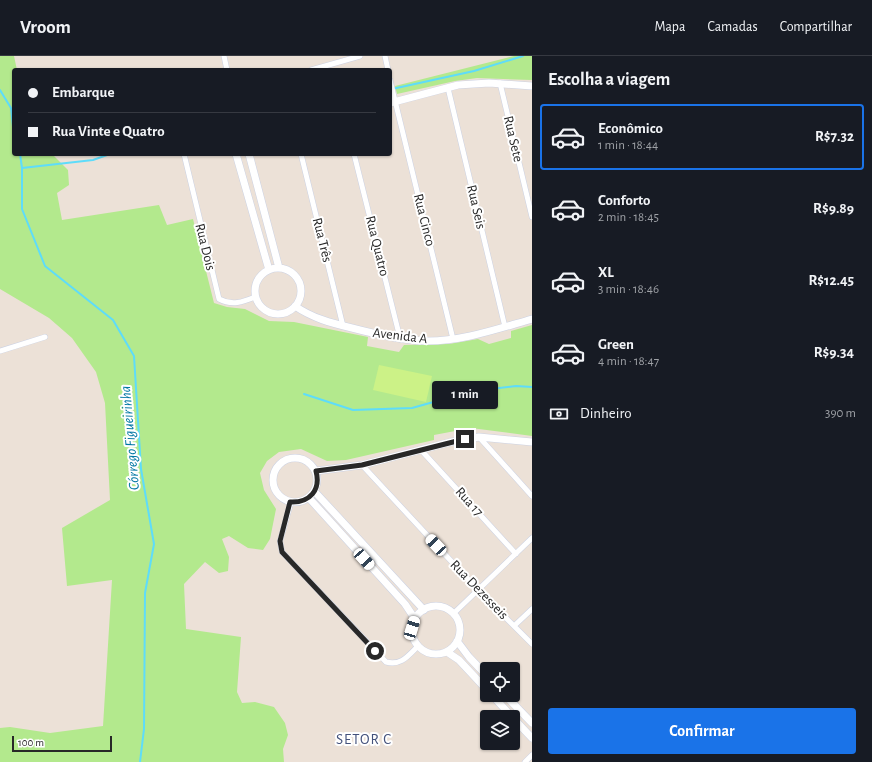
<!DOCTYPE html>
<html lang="pt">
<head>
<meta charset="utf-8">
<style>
	body { margin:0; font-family:"Alegreya Sans",sans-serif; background:#20242c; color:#f1f3f6; height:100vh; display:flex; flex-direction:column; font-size:15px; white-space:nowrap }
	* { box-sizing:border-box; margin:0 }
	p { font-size:13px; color:#9ea1a6 }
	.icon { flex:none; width:22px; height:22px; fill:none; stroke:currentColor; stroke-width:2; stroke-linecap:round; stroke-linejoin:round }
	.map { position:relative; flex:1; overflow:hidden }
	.sheet { display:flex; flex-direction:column; background:#171b24; width:340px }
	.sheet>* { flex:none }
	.hud { position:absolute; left:12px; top:12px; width:380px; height:88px; border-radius:4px; box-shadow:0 1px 3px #0004; display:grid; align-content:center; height:88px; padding:0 16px; background:#171b24 }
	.tools { position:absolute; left:480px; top:606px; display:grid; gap:8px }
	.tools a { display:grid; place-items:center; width:40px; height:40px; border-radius:4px; background:#171b24; box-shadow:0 1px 3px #0004; font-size:20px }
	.scale { position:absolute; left:12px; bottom:10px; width:100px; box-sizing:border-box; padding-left:4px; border:2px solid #282828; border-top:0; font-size:11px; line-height:14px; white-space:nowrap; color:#282828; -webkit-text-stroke:3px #fff; paint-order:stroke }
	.end { position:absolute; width:18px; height:18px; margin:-9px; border:5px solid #282828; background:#fff; box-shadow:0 0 0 2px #fff }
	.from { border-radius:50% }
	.bubble { position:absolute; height:28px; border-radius:4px; background:#171b24; box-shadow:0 1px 3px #0004; font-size:13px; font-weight:600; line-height:28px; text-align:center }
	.car { position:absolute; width:12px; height:24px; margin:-12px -6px; border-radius:5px; box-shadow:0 0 3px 1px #0007; background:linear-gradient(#fff 24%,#345 0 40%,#fff 0 76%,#345 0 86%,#fff 0) }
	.hud b { display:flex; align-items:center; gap:14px; height:38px; font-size:15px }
	.hud b+b { border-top:1px solid #363941 }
	.hud i { width:10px; height:10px; background:#f1f3f6 }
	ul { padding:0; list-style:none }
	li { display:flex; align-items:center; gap:12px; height:66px; margin:0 8px 6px; padding:0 8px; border:2px solid transparent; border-radius:4px }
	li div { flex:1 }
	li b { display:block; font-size:15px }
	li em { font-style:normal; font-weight:600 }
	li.on { border-color:#1a73e8 }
	li>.icon { width:36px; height:36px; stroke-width:1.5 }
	h2 { padding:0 16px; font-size:18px; line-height:48px }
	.pay { display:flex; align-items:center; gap:10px; height:44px; padding:0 16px; font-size:15px }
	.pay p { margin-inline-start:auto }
	.button { display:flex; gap:8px; margin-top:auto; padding:8px 16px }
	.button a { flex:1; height:46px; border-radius:4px; background:#1a73e8; color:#fff; font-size:16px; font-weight:600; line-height:46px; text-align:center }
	header { display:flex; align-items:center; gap:24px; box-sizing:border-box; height:56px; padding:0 20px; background:#171b24; border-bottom:1px solid #363941 }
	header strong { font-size:19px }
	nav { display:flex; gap:22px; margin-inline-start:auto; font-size:14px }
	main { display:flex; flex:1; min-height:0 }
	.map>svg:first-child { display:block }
	.green { fill:#b3e98d }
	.pitch { fill:#ccf287 }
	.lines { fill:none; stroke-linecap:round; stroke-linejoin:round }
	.stream { stroke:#5edcfa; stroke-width:2 }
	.street-casing { stroke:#ccd2e3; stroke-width:6 }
	.secondary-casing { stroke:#ccd2e3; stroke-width:8 }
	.street { stroke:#fff; stroke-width:5 }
	.secondary { stroke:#fff; stroke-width:7 }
	.route { stroke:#282828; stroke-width:5 }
	.labels { text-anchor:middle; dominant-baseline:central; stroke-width:4; stroke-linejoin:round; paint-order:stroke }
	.street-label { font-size:14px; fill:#282828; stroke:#fff }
	.water-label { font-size:15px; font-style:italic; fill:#0077a3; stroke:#fff }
	.neighbourhood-label { font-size:15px; letter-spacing:1px; fill:#44527c; stroke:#fff }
</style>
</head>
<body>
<header>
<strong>Vroom</strong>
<nav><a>Mapa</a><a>Camadas</a><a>Compartilhar</a></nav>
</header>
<main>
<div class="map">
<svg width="532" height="706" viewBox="0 0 532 706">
	<rect width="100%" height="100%" fill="#ece1d7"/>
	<path class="green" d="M0 0H14L17 14H14V98H52L68 114 69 129 57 137 62 164 159 149 167 169 193 163 214 247 227 251 245 253 269 265 294 266 368 281 367 290 399 296 404 289 449 288 478 283 489 288 511 282V275L532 269V380L471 372 434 379V384L346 404 327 405 301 393 279 396 267 405 260 417 264 434 276 453 270 483 263 494 248 492 229 480 222 483 229 501 228 515 219 517 205 506 184 528 186 573 241 581 237 636 242 647 255 646 274 651 285 667 288 679 283 693 284 706H0V672L10 671 50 677 103 670 112 524 67 530 62 472 110 444 105 347 96 316 72 282 49 262 0 233Z
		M514 0H532V24L477 22 455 25 397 38 395 30Z"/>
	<path class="pitch" d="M379 309 432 320 426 346 373 334Z"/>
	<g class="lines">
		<path class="stream" d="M392 33 474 15 523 0
			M0 34 11 52 14 80
			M20 98 22 112V153L45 210 113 264 134 300 141 413 154 488 145 537 144 673 140 706
			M22 112 93 104 110 98
			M304 338 353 354 412 352 473 335 516 330 532 331"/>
		<defs>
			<path id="street" d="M224 0 227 14
				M385 0 388 14
				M311 14 360 0
				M390 24 453 283
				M500 27 532 161
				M448 32 505 271
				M184 98 219 243C232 250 243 246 255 241
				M301 98 343 270
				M354 98 400 282
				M0 295 45 281
				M479 381 532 440
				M421 394 516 498
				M362 409 478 534 532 588
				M291 446 280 485 282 496 386 606C401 610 408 600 418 590
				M453 558 532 482
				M514 570 532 553
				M525 706 532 699"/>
			<path id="secondary" d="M390 47 458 29 489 27 532 30
				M236 98 269 214
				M249 98 279 212
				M255 235a23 23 0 1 1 46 0a23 23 0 1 1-46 0Z
				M295 250C312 262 331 267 352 272 375 278 400 284 424 285 460 286 497 273 532 263
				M273 424a22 22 0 1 1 44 0a22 22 0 1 1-44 0Z
				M316 415 362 409 451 386 479 381 532 386
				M315 436 424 554
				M309 442 405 548 415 563
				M412 574a24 24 0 1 1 48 0a24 24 0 1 1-48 0Z
				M457 585 469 601 487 620
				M447 596 459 604 487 634
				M492 639 512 661
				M505 639 532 667
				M513 662 532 682"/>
		</defs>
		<use href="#street" class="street-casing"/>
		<use href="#secondary" class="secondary-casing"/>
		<use href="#street" class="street"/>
		<use href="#secondary" class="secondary"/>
	</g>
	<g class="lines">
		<path class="route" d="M375 595 282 496 280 485 290 446C310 447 321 434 316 415L362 409 465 383"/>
	</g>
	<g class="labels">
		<g class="street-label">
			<text transform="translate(513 83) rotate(77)">Rua Sete</text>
			<text transform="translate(476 151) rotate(77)">Rua Seis</text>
			<text transform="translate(424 164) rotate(76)">Rua Cinco</text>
			<text transform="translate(322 184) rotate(76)">Rua Três</text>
			<text transform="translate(377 190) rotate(76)">Rua Quatro</text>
			<text transform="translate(205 191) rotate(76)">Rua Dois</text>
			<text transform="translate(400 280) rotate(7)">Avenida A</text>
			<text transform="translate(469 446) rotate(48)">Rua 17</text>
			<text transform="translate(479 534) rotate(46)">Rua Dezesseis</text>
		</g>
		<g class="water-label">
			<text transform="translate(130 382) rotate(-95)">Córrego Figueirinha</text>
		</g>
		<g class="neighbourhood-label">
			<text x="364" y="683">SETOR C</text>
		</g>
	</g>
</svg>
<div class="tools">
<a><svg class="icon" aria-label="locate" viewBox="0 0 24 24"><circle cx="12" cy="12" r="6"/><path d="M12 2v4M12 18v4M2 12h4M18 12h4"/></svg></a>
<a><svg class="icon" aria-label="layers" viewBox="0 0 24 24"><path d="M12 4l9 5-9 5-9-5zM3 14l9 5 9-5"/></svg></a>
</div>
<div class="scale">100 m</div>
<i class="end from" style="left:375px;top:595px"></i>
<i class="end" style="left:465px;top:383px"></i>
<div class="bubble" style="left:432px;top:325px;width:66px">1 min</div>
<i class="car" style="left:436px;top:489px;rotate:317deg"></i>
<i class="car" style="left:364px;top:503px;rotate:138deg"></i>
<i class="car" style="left:412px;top:572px;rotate:17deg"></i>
<div class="hud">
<b><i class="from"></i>Embarque</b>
<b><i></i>Rua Vinte e Quatro</b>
</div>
</div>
<section class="sheet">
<h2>Escolha a viagem</h2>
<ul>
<li class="on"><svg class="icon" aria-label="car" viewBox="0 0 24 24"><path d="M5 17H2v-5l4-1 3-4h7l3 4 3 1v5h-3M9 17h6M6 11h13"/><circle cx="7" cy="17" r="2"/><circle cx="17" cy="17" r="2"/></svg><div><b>Econômico</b><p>1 min · 18:44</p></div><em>R$7.32</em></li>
<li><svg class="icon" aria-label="car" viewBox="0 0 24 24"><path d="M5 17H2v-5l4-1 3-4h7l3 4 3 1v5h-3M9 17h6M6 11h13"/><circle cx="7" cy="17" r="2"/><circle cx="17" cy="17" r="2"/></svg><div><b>Conforto</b><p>2 min · 18:45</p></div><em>R$9.89</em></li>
<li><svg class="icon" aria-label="car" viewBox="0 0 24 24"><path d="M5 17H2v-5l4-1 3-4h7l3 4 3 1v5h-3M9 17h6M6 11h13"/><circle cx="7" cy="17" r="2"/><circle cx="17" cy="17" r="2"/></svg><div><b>XL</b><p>3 min · 18:46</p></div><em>R$12.45</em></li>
<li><svg class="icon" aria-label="car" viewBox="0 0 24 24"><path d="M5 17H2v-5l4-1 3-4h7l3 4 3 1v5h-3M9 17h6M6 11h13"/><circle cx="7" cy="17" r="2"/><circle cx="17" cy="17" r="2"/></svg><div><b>Green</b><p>4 min · 18:47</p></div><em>R$9.34</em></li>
</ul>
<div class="pay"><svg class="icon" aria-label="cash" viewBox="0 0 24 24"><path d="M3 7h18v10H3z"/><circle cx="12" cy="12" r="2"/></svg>Dinheiro<p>390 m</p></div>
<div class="button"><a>Confirmar</a></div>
</section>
</main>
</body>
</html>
